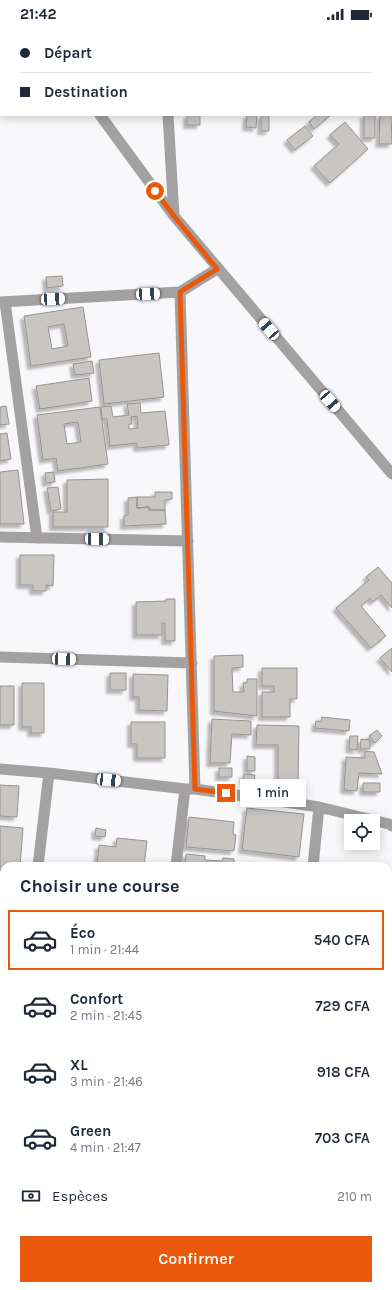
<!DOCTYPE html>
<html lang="fr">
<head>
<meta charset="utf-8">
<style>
	body { margin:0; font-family:Karla,sans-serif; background:#f2f2f3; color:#1f2937; height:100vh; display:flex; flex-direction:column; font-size:15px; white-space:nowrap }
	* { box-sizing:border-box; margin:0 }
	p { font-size:13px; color:#747a83 }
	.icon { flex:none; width:22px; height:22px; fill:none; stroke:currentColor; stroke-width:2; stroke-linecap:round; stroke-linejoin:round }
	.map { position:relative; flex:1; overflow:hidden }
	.drawer { position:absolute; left:0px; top:834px; width:392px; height:428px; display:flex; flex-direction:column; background:#fff; border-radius:12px 12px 0 0; box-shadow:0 2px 10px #0003 }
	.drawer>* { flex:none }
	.banner { position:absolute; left:0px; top:0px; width:392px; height:88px; box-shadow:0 2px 10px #0003; display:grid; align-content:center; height:88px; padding:0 20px; background:#fff }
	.controls { position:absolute; left:344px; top:786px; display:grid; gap:8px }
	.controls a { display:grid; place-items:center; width:36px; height:36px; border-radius:0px; background:#fff; box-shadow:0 2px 10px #0003; font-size:20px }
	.end { position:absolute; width:18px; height:18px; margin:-9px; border:5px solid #ea580c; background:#fff; box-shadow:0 0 0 2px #fff }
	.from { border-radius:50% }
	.bubble { position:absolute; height:28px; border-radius:0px; background:#fff; box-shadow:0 2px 10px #0003; font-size:13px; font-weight:600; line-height:28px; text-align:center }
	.car { position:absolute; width:12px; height:24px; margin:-12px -6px; border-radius:5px; box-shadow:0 0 3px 1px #0007; background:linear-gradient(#fff 24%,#345 0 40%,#fff 0 76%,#345 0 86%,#fff 0) }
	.banner b { display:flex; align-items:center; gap:14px; height:38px; font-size:15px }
	.banner b+b { border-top:1px solid #e0e1e3 }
	.banner i { width:10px; height:10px; background:#1f2937 }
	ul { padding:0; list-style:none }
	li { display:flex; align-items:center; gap:12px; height:60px; margin:0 8px 6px; padding:0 12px; border:2px solid transparent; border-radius:0px }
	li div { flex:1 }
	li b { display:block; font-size:15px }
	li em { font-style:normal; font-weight:600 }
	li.current { border-color:#ea580c }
	li>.icon { width:36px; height:36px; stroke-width:1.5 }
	h2 { padding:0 20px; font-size:18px; line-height:48px }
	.pay { display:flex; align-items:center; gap:10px; height:44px; padding:0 20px; font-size:15px }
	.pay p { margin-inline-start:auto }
	.cta { display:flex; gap:8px; margin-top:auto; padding:8px 20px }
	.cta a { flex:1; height:46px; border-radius:0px; background:#ea580c; color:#fff; font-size:16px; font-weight:600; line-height:46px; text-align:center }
	.status { display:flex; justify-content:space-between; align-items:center; height:28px; padding:0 20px; background:#fff; direction:ltr }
	.status svg { height:11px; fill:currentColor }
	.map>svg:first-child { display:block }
	.building { fill:#c8c5c3; stroke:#969491; fill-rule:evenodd; filter:url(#shadow) }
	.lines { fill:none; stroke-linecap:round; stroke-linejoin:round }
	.minor { stroke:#a3a1a1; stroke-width:11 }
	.route { stroke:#ea580c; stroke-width:5 }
</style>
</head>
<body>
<div class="status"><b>21:42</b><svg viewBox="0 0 49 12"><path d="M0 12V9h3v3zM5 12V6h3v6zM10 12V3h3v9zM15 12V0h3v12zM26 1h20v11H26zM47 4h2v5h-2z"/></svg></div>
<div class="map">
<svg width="392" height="1262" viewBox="0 0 392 1262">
	<defs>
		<filter id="shadow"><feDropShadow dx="-3.5" dy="3.5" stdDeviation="1" flood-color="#0004"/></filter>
	</defs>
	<rect width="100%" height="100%" fill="#f8f7fa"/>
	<path class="building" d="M230 0H247V1H230Z
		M254 0H319L307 1Z
		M391 85 392 116H379L380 87H391Z
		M187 87H200V97H187Z
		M247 87H257L256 100 246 99Z
		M261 87H269V103H261Z
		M317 87H331L314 101 309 94Z
		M364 87H375V110H364Z
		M345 94 368 121 330 155 314 138 339 116 330 107Z
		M305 98 313 108 295 122 287 112Z
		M62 248 63 258 47 260 46 249Z
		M83 279 91 329 31 338 24 288ZM64 296 68 318 52 321 48 299Z
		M159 325 164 369 104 376 99 332Z
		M92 333 94 345 75 347 73 336Z
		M89 350 92 373 40 381 36 358Z
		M140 375 141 385 165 383 169 417 137 420V415L110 418 107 391H102L101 379 111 378 113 389 129 387 127 376ZM137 388 138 400 129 401V396H132L131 389Z
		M6 378 9 396 0 397V379Z
		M100 379 108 436 58 443 56 430 43 432 37 387ZM78 394 81 414 67 416 64 396Z
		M7 405 11 431 0 433V406Z
		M18 442 24 496H0V444Z
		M54 444 55 454 46 455 45 445Z
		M108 451V499H53V484H67V452Z
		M58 459 61 481 51 483 47 460Z
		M155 464H172V471L165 472V482H149V479L137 480V469H155Z
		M137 469V480L149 479V482H165L166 496 124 498V488L128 487V470Z
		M20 527H54L53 558 46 557V563H33V557H20Z
		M378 539 392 555V580L381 567 373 574 370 570 361 578 386 608 371 620 336 580 369 552 366 549Z
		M166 571H175V613H165V595H162V607H136V574L166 573Z
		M392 620V644L380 630Z
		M243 627V639L232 640 233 664H244L243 655H247V651H257V688L214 683V628Z
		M262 640H297V671H290V689H262V664H274V658H262Z
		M110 645H126V662H110Z
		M133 646 168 647 167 683 139 682V669H133Z
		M22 655H44V705H31V699H22Z
		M0 658H14V697H0Z
		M322 689 350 692 349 703 315 700 316 693 321 694Z
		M212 691 251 693V707L232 706 230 735H210Z
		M131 694H165V730H137V716H131Z
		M257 697 299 698 298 756H278V717H256Z
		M377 702 382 708 375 715 369 708Z
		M350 708H358L357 722 349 721Z
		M361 711 370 712V721H360Z
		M365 723 374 724 382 746 359 745 357 763 344 762 346 729 365 730Z
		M247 728 255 729V743H247Z
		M219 740H232V749H219Z
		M244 746 255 747 254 753 243 752Z
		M363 755H380V764H363Z
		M0 757 19 758 17 789 0 788Z
		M247 780 304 786 299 829 242 822Z
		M189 789 234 794 233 806 236 807 234 823 186 819Z
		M0 798 23 800 20 838H4V843H0Z
		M96 800 106 802 105 809 95 808Z
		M117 810 147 813 144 838H97L99 817 116 819Z
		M186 826 205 828V832L222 833 223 830 234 831V838H185Z
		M0 899H4V910H0Z
		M388 1033H392V1092H389L390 1088H388Z
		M388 1098H392V1140H388Z
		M0 1135H3L2 1144H0Z
		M4 1150V1184L0 1183Z
		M388 1239H392V1248H388Z
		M388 1256 392 1257V1262H387Z
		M106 1258H116L115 1262H106Z
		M197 1258H228L227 1262H196Z
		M247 1258H279L278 1262H246Z"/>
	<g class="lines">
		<path class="minor" d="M17 0 18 1
			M79 0V1
			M163 0V1
			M350 0V1
			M391 69H392
			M100 87 174 188 392 446
			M168 87 174 188
			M180 264 195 761
			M0 274 180 264 217 241
			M5 274 37 510
			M0 509 188 513
			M0 629 192 635
			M0 741 49 745 185 761H195L319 779 389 796 392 798
			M38 838 49 745
			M176 838 185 761
			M313 838 319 779
			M388 995 392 996
			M0 1103H4
			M388 1153 392 1154
			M0 1261 4 1262
			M182 1262 183 1258"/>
	</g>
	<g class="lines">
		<path class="route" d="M155 163 174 188 217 241 180 264 195 761 226 765"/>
	</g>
</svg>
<div class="controls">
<a><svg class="icon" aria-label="locate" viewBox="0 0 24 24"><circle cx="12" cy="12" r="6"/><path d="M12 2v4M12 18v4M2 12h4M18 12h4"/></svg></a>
</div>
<i class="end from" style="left:155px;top:163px"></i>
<i class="end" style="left:226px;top:765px"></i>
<div class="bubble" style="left:240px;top:751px;width:66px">1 min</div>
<i class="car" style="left:148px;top:266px;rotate:87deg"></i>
<i class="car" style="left:53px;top:271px;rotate:87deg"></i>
<i class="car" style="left:269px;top:301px;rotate:319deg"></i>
<i class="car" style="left:330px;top:373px;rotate:139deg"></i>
<i class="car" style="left:97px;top:511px;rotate:91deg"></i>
<i class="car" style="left:64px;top:631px;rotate:92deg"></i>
<i class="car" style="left:109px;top:752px;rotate:96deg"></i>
<div class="banner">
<b><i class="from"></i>Départ</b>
<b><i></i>Destination</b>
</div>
<section class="drawer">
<h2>Choisir une course</h2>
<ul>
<li class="current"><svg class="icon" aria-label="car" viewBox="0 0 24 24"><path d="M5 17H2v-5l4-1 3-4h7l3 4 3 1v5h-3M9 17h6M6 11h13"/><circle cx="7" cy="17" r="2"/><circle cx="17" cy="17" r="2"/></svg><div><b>Éco</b><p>1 min · 21:44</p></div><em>540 CFA</em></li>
<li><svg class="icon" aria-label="car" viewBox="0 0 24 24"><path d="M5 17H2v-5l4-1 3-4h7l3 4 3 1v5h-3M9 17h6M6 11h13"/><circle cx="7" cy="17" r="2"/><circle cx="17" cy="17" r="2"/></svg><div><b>Confort</b><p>2 min · 21:45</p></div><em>729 CFA</em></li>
<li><svg class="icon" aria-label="car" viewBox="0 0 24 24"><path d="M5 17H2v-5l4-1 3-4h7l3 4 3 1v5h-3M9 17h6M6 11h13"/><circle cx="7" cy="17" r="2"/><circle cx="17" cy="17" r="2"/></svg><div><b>XL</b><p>3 min · 21:46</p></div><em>918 CFA</em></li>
<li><svg class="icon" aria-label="car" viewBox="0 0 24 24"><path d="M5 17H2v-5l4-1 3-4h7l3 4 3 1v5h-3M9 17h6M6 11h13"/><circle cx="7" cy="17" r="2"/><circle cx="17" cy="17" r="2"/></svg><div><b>Green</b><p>4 min · 21:47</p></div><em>703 CFA</em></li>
</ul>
<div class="pay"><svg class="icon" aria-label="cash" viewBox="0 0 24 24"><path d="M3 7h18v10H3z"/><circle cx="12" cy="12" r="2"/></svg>Espèces<p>210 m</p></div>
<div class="cta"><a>Confirmer</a></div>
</section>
</div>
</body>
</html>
